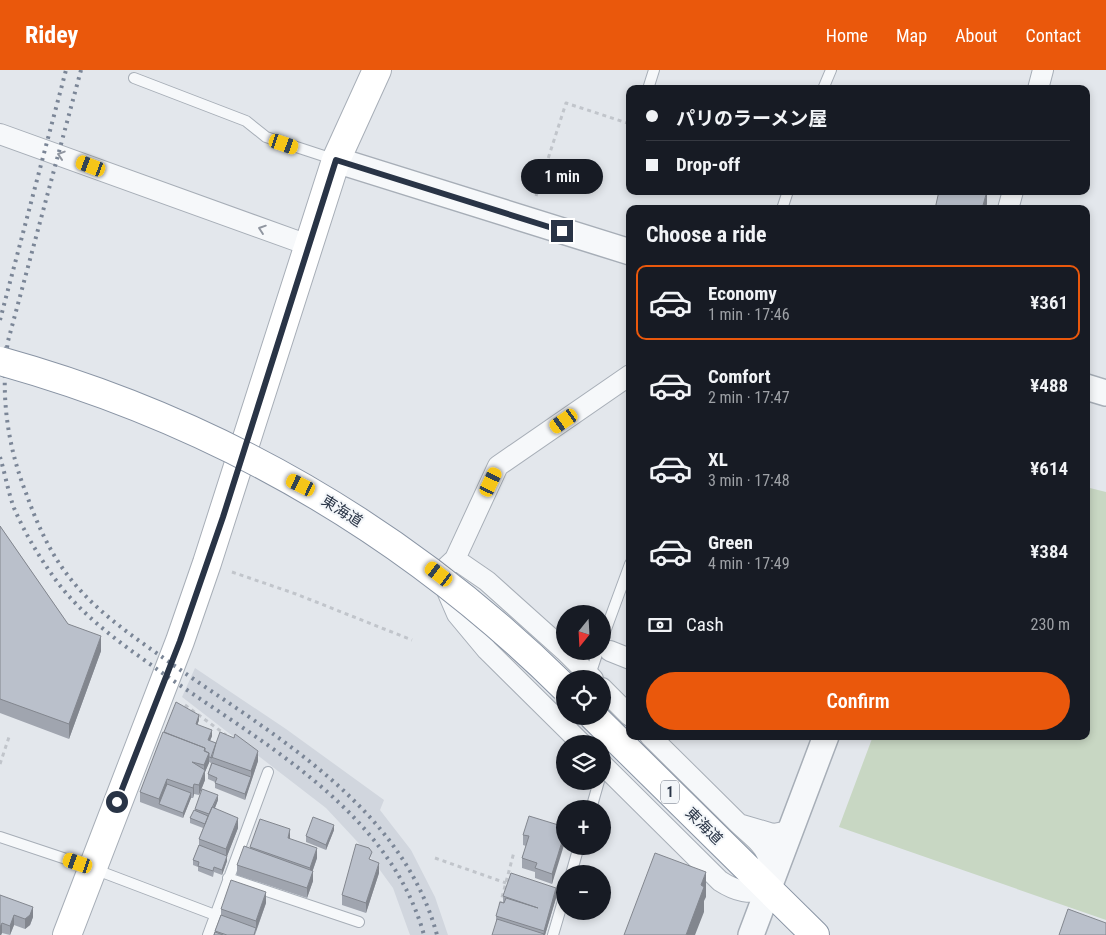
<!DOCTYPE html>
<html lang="en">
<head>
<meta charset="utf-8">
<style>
	body { margin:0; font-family:"Roboto Condensed","Noto Sans JP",sans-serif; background:#242831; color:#f1f3f6; height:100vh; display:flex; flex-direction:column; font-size:19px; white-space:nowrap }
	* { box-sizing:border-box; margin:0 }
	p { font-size:16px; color:#9ea1a6 }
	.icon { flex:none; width:28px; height:28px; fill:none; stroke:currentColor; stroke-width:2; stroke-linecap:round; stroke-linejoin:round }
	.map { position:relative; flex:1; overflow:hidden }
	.drawer { position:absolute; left:626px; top:135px; width:464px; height:535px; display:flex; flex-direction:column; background:#171b24; border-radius:10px; box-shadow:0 2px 8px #0003 }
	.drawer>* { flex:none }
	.top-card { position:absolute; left:626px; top:15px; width:464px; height:110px; border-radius:10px; box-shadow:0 2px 8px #0003; display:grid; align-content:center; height:110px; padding:0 20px; background:#171b24 }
	.needle { width:32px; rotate:198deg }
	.buttons { position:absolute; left:556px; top:535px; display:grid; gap:10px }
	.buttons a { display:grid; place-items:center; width:55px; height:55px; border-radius:50%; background:#171b24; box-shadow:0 2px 8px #0003; font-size:25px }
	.end { position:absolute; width:22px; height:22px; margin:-11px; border:6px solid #293446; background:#fff; box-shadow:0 0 0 2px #fff }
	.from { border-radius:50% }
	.bubble { position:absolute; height:35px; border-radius:18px; background:#171b24; box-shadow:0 2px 8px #0003; font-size:16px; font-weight:600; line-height:35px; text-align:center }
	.car { position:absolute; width:15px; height:30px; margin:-15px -8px; border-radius:6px; box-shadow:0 0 4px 1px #0007; background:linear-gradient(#f5c518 24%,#345 0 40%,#f5c518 0 76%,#345 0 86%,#f5c518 0) }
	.top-card b { display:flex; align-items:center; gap:18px; height:48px; font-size:19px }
	.top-card b+b { border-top:1px solid #363941 }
	.top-card i { width:12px; height:12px; background:#f1f3f6 }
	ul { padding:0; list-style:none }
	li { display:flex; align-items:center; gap:15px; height:75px; margin:0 10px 8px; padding:0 10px; border:2px solid transparent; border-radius:10px }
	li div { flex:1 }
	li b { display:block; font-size:19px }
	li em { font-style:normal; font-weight:600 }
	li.current { border-color:#ea580c }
	li>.icon { width:45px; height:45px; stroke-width:1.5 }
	h2 { padding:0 20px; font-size:22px; line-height:60px }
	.pay { display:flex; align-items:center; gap:12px; height:55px; padding:0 20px; font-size:19px }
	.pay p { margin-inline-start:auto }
	.cta { display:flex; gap:10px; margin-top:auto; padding:10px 20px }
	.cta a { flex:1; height:58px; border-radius:30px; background:#ea580c; color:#fff; font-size:20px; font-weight:600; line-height:58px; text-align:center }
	header { display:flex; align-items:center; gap:30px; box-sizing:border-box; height:70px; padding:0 25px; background:#ea580c; color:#fff }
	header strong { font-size:24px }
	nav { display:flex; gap:28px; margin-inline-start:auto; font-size:18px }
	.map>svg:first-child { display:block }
	.built { fill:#d1d6de }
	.green { fill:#c8d7c3 }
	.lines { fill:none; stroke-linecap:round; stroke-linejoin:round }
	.service-casing { stroke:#a7aeb7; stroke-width:12 }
	.minor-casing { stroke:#a7aeb7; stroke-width:22 }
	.tertiary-casing { stroke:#a7aeb7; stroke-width:28 }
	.secondary-casing { stroke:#a7aeb7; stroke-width:30 }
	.trunk-casing { stroke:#8994a4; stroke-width:30 }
	.path { stroke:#c1c5cb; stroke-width:3; stroke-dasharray:4 4; stroke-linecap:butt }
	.service { stroke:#f6f8fa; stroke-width:10 }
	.minor { stroke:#f6f8fa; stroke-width:20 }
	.tertiary { stroke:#f6f8fa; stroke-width:25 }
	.secondary { stroke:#fff; stroke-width:28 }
	.trunk { stroke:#fff; stroke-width:28 }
	.rail { stroke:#7b8697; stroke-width:4; stroke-dasharray:2.5 5; stroke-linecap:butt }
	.trunk-bridge-casing { stroke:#8994a4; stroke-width:30; stroke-linecap:butt }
	.trunk-bridge { stroke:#fff; stroke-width:28 }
	.wall { fill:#a0a5af }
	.shaded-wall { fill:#82868e }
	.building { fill:#bac0cb; stroke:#82868e }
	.oneway { stroke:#9096a0 }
	.route { stroke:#293446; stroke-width:6 }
	.labels { text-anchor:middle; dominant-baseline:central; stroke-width:4; stroke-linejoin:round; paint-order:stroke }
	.shield { fill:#f3f6f9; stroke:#666e7c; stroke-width:1 }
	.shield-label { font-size:14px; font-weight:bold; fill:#293446 }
	.street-label { font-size:15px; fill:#293446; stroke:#f3f6f9 }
</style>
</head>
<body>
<header>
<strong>Ridey</strong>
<nav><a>Home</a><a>Map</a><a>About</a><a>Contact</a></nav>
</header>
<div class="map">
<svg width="1106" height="865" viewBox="0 0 1106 865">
	<rect width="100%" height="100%" fill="#e3e7ec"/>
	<path class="built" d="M195 598 286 659 384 730 380 740 411 780 435 827 448 865H410L393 818 366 781 326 738 182 627Z"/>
	<path class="green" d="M1086 417 1106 422V850L839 757 873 666H1086Z"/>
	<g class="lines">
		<defs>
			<path id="service" d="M134 8 246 51 266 67 336 90
				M648 19 654 0
				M823 19 831 0
				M782 139 788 121
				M602 570 630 494
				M590 605 598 581
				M591 739 599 711
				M0 767 78 793 215 845
				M571 804 579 776
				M228 808 359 852
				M208 865 268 702
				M553 865 565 824"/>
			<path id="minor" d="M1038 19 1043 0
				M0 64 308 175
				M1008 139 1013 121
				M455 489 498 396 630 305
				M426 494 439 504 455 489 487 511 565 581
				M444 514 457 544 487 580 582 674
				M565 581 593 609
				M610 581 630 589
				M602 618 630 646
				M650 666 739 754 773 764 784 762 794 754
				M602 694 720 811C737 822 749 824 768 820 772 779 767 780 739 754"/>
			<path id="tertiary" d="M336 90 630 182
				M1086 317 1106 323
				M751 865 826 666"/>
			<path id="secondary" d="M67 865 180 571 207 493 336 90 377 0"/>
			<path id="trunk" d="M593 646 815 865"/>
		</defs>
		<use href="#service" class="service-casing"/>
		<use href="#minor" class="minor-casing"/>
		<use href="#tertiary" class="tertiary-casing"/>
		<use href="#secondary" class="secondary-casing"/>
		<use href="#trunk" class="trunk-casing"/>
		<path class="path" d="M536 126 566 33 630 54
			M232 502 296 524 412 570
			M185 635 226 665
			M0 694 9 667
			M435 788 506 813
			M500 835 514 782"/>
		<use href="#service" class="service"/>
		<use href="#minor" class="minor"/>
		<use href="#tertiary" class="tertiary"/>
		<use href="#secondary" class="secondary"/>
		<use href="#trunk" class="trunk"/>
		<path class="rail" d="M81 0 8 271C0 322 7 375 26 423 36 451 48 479 66 503 94 541 134 567 172 594 274 666 402 736 437 865
			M0 250 66 0
			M0 387C5 403 8 422 14 438 25 464 41 490 58 513 84 547 119 572 154 597 255 670 388 736 424 865"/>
		<defs>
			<path id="trunk-bridge" d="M0 291C216 351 405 460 565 618"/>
		</defs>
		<use href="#trunk-bridge" class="trunk-bridge-casing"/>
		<use href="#trunk-bridge" class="trunk-bridge"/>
	</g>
	<path class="wall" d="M0 456 68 554 101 581 69 669 0 643Z
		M199 650 197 655 212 666 210 671 258 691 245 730 215 718V712L208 709V704L211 693 209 692 205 702V710L199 725 194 724 193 728H191L183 748 140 732V722L164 662Z
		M218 730 215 738 238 758 227 786V791L222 805 214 802 213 807 198 801V797L193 795V790L199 775V769L203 758 190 753V748L195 739Z
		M565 757 552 814 535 808V802L522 798V788L526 776 523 775V765Z
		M334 760 326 780 306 772V766Z
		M290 769 317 788 313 800V811L307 828 237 805V795L250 778V777Z
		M372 790 379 803 366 843 342 835V825Z
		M0 825 33 847 30 855 25 859 14 855 10 865 2 863 1 865H0Z
		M503 826 556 828 545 865 496 852V846L503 833Z
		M266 833 255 865H214L221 845V839Z"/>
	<path class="shaded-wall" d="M987 121V134L986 139H982Z
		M101 566V581L69 669V654Z
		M199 645V650L196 659V654Z
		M212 660V666L208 675V670Z
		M258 681V691L245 730V724L251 707V701Z
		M209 683V693L205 702V710L199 725V715L204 703V695Z
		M167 709V719L159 734V729Z
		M194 714V724L193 728V718Z
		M191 723V728L183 748V743Z
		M218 725V730L210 750V745Z
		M238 748V758L226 789V779Z
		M334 755V760L326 780V775Z
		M290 759V769L288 768Z
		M565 762V772L552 814V804Z
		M317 778V788L310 808V798Z
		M227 786V791L222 805V800Z
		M379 793V803L366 843V833Z
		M313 801V811L307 828V818Z
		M706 802V827L704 831V842L695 865H686L701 815Z
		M556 818V828L545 865H543Z
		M266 822V833L256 861V851Z
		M33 837V847L30 855 25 859V849Z
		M14 845V855L10 865V856Z
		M2 853V863L1 865H0V857Z"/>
	<path class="building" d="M939 121H987L982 139H935Z
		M0 456 68 554 101 566 69 654 0 629Z
		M176 632 199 645 196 654 212 660 208 670 216 673 212 688 209 687V683L205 681V678L164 662Z
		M163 662 205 678 204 681 209 683 204 695 192 692 205 700 199 715 194 714 193 718 167 709 159 729 140 722Z
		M220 662 234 668 235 664 258 681 251 701 211 687Z
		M212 693 251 707 245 724 215 713 217 708 208 704Z
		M167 714 191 723 183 743 159 734Z
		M202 719 218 725 209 744 195 739Z
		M212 737 238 748 226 779 199 769Z
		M194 740 208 746 205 754 190 748Z
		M529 746 565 757V762L552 804 535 798 537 793 522 788 529 766 523 765Z
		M313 747 334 755 326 775 306 766Z
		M260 749 290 759 288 768 317 778 310 798 250 777Z
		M356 774 369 778 372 782 369 789 379 793 366 833 342 825Z
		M199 775 227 786 222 800 214 797 213 801 198 796 199 792 193 790Z
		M244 776 313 801 307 818 237 795Z
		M655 783 706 802 701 815 704 817 686 865H624Z
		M511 803 556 818 544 861 496 846 500 832 504 833 506 828 538 838 503 826Z
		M231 810 266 822 256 851 221 839Z
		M0 825 33 837 30 845 25 849 14 845 10 856 2 853 0 857Z
		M1068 839 1106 853V865H1059Z
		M221 845 256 858 254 865H227L215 861Z
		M497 849 544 864 543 865H492Z
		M215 862 223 865H214Z"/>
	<defs><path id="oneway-chevron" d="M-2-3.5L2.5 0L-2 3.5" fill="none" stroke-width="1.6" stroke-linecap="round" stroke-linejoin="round" transform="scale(1.25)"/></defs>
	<g class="oneway">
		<use href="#oneway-chevron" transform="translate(61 85) rotate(-162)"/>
		<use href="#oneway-chevron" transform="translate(262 159) rotate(-161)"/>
	</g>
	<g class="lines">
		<path class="route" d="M117 732 180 571 223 447 336 90 562 161"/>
	</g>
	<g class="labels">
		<rect class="shield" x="661" y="710.5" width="18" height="23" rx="4"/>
		<g class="shield-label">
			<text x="670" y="722">1</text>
		</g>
		<g class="street-label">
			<text transform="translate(342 441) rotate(32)">東海道</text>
			<text transform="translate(704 756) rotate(45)">東海道</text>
		</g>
	</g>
</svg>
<div class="buttons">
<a><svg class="needle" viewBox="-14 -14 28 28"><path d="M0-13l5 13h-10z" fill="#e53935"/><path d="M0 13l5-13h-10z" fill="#9ea1a6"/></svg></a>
<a><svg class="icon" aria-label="locate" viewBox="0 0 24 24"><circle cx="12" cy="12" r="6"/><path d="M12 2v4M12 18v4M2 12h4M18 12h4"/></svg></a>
<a><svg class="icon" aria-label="layers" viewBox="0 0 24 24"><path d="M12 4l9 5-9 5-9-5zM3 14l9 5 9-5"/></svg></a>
<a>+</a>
<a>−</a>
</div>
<i class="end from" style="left:117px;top:732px"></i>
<i class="end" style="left:562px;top:161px"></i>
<div class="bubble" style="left:521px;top:89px;width:82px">1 min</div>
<i class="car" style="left:284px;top:74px;rotate:109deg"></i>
<i class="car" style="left:91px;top:96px;rotate:291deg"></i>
<i class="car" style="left:564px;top:351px;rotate:235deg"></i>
<i class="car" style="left:491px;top:412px;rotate:25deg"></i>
<i class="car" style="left:301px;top:415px;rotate:296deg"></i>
<i class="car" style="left:439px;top:504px;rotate:307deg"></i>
<i class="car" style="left:78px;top:793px;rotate:289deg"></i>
<div class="top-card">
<b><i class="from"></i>パリのラーメン屋</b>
<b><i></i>Drop-off</b>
</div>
<section class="drawer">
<h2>Choose a ride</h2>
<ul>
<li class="current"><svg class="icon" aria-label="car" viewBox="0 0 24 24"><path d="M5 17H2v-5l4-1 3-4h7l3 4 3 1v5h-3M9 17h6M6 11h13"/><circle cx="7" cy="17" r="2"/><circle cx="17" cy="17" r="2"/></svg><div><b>Economy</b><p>1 min · 17:46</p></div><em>¥361</em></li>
<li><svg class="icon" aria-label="car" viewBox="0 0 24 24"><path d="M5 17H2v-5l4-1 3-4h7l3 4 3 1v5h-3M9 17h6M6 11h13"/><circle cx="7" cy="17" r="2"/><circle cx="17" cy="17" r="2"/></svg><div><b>Comfort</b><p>2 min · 17:47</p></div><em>¥488</em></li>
<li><svg class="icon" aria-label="car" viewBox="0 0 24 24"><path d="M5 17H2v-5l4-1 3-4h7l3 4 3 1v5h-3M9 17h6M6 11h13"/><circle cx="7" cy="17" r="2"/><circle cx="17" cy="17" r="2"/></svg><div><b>XL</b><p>3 min · 17:48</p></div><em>¥614</em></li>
<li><svg class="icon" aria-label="car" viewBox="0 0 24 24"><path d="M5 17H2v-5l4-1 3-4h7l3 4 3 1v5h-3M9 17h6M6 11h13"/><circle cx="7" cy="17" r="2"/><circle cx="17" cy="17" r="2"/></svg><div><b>Green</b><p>4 min · 17:49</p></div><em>¥384</em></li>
</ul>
<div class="pay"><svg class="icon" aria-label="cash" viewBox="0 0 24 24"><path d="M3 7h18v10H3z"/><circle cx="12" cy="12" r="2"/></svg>Cash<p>230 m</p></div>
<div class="cta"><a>Confirm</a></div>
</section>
</div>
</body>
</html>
